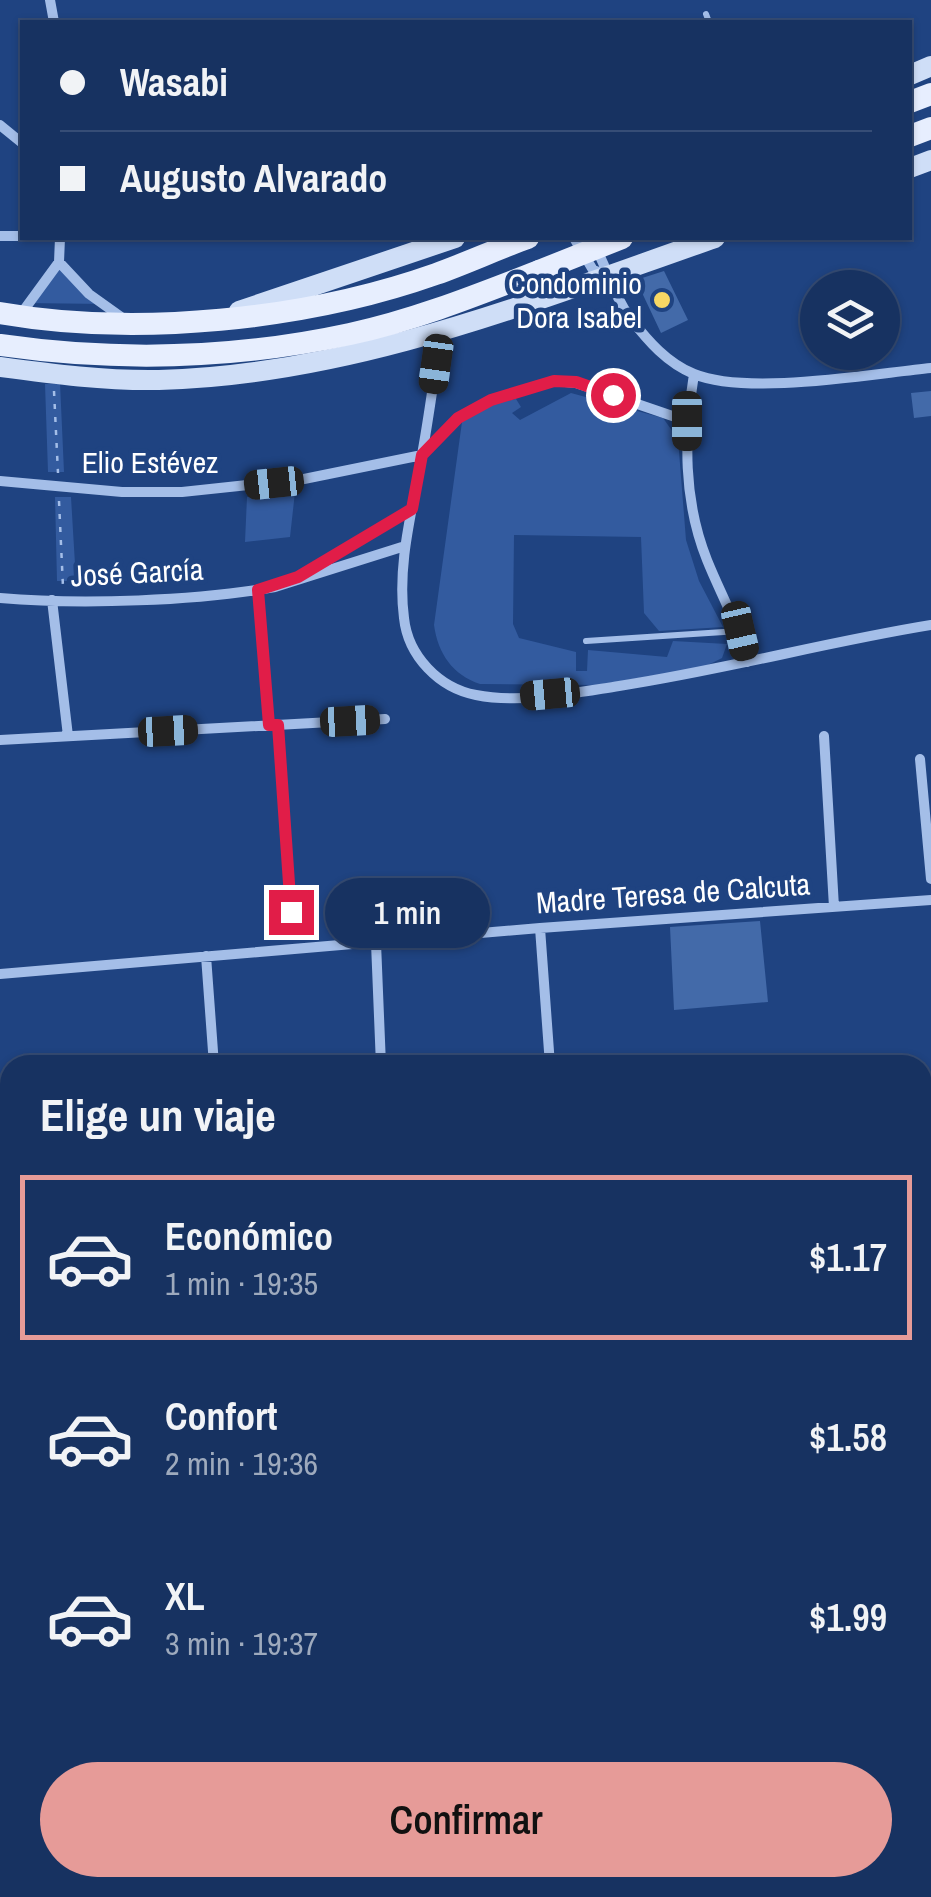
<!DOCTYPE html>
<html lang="es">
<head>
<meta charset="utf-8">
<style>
	body { margin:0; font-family:"Archivo Narrow",sans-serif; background:#203a67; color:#f1f3f6; height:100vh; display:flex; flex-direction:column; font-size:38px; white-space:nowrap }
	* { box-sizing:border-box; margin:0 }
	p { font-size:32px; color:#9eaabd }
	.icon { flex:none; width:55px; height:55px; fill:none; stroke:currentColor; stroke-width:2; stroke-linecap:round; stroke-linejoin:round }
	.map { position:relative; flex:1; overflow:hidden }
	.details { position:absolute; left:0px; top:1055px; width:932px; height:842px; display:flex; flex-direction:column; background:#173261; border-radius:30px 30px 0 0; box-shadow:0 2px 8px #0004,0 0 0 2px #364d76 }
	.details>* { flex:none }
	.guide { position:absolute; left:20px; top:20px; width:892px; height:220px; border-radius:0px; box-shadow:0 2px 8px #0004,0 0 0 2px #364d76; display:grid; align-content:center; height:220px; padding:0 40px; background:#173261 }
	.fabs { position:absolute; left:800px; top:270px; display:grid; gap:20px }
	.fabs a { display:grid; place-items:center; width:100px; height:100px; border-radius:50%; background:#173261; box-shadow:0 2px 8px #0004,0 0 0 2px #364d76; font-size:50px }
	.end { position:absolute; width:45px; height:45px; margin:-22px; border:12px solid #e11d48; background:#fff; box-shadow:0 0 0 5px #fff }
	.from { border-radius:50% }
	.bubble { position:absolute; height:70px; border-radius:35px; background:#173261; box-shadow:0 2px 8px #0004,0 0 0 2px #364d76; font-size:32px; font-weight:600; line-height:70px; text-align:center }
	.car { position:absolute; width:30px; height:60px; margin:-30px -15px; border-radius:12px; box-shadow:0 0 8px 2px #0007; background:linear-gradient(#222 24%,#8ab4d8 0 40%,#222 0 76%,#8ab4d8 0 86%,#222 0) }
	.guide b { display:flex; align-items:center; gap:35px; height:95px; font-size:38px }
	.guide b+b { border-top:2px solid #364d76 }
	.guide i { width:25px; height:25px; background:#f1f3f6 }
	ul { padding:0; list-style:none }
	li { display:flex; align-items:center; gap:30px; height:165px; margin:0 20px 15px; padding:0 20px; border:5px solid transparent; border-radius:0px }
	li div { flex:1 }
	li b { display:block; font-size:38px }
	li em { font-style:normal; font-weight:600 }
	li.on { border-color:#e69b98 }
	li>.icon { width:90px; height:90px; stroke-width:1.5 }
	h2 { padding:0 40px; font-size:45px; line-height:120px }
	.action { display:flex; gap:20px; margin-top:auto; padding:20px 40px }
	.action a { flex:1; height:115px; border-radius:60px; background:#e69b98; color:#111; font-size:40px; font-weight:600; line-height:115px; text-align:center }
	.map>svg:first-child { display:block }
	.green { fill:#335b9f }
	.building { fill:#436aa9 }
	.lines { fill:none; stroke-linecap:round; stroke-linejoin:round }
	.path { stroke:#a4bee8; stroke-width:2.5; stroke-dasharray:5 8; stroke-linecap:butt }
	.lane { stroke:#a4bee8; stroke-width:6 }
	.street { stroke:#a4bee8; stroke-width:10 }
	.secondary { stroke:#cfdef7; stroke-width:20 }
	.primary { stroke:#e7eefe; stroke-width:22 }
	.primary-bridge { stroke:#e7eefe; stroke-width:22 }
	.route { stroke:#e11d48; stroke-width:12 }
	.poi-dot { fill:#f7d764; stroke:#1f4381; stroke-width:4 }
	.labels { text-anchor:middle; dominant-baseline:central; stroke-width:9; stroke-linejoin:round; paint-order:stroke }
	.poi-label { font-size:30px; fill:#fff; stroke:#1f4381; text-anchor:end }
	.street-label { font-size:30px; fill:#fff; stroke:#1f4381 }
</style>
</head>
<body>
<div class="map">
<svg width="931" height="1897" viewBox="0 0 931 1897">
	<rect width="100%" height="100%" fill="#1f4381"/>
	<path class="green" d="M63 261 88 289 107 304 23 303Z
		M60 383 64 472H48L45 384Z
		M571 393 663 418 678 439 686 540 699 581 723 627 659 631 644 613 641 537 514 535 513 624 519 638 576 652V671H587L588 650 667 657 673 641 727 644 722 658 704 667 598 685 480 684C453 675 438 654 434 625L462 422 494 404 516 399 521 407 512 413 520 420Z
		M295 492 290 537 245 542 247 497Z
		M55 497H71L76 581H57Z"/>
	<path class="building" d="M664 271 688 320 661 333 636 280Z
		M931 391V416L914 418 911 393Z
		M760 921 768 1002 674 1010 670 927Z"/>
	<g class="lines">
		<path class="path" d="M54 391 58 473
			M59 501 63 587"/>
		<path class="lane" d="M706 14 709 22
			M586 641 739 631"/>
		<path class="street" d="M50 0 54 22
			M0 125 22 143
			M0 236H22
			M574 238 593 270 604 274
			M590 238C607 264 612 294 631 319 648 341 667 363 694 374 748 396 870 374 931 368
			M59 262 89 294 124 319
			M21 314 59 262 60 238
			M441 333C434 376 429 418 421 460 412 512 397 565 404 618 408 656 439 688 476 695 521 704 574 693 619 686 724 670 826 642 931 625
			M694 374C684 437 683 500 707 560 721 595 739 625 747 662
			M0 481 122 492H182L304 479 422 455 458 418 491 400 554 381 576 383 687 421
			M405 546 275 587 298 577 412 509
			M258 590 269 725
			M0 598C81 605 196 601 275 587
			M52 600 68 736
			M278 725 291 913
			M824 736 834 907
			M0 740 385 719
			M920 759 931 879
			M540 928 550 1065
			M376 943 381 1065
			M206 956 214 1065
			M0 974 540 928 931 900
			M922 1088 931 1087
			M0 1163 10 1162
			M922 1284 931 1283
			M0 1359 10 1358
			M922 1521H931
			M0 1598 10 1597
			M922 1651H931
			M922 1760 931 1759
			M0 1834 10 1833
			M922 1841 931 1840
			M637 1888V1897
			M864 1888 865 1897"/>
		<path class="secondary" d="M910 75 931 66
			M910 168 931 160
			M239 311 455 238
			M0 367C52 374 106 381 159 380 353 375 534 301 715 238"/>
		<path class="primary" d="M910 102 931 94
			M910 136 931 128
			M0 313C136 337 306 320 436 274 467 263 497 249 528 238
			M0 345C118 362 234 359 350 334 415 320 477 295 539 271"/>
		<path class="primary-bridge" d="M539 271 622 238"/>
	</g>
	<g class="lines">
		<path class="route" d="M291 912 278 725H269L258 590 298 577 412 509 422 455 458 418 491 400 554 381 576 382 613 395"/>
	</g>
	<circle class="poi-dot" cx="662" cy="300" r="10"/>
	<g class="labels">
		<g class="poi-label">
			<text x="642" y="283">Condominio<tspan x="642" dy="34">Dora Isabel</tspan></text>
		</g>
		<g class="street-label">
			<text x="150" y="462">Elio Estévez</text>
			<text transform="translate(137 572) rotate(-3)">José García</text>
			<text transform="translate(673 893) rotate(-4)">Madre Teresa de Calcuta</text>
		</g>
	</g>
</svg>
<div class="fabs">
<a><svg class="icon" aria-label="layers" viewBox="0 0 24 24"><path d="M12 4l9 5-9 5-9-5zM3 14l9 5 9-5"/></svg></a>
</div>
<i class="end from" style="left:613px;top:395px"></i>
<i class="end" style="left:291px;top:912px"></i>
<div class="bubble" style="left:325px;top:878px;width:165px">1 min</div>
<i class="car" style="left:436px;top:364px;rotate:188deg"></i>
<i class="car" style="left:687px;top:421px;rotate:180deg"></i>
<i class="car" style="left:274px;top:483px;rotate:264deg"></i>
<i class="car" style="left:740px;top:631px;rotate:167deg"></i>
<i class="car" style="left:550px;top:694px;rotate:265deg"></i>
<i class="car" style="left:350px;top:721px;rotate:87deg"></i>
<i class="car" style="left:168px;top:731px;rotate:87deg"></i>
<div class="guide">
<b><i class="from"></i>Wasabi</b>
<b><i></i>Augusto Alvarado</b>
</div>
<section class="details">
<h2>Elige un viaje</h2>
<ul>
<li class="on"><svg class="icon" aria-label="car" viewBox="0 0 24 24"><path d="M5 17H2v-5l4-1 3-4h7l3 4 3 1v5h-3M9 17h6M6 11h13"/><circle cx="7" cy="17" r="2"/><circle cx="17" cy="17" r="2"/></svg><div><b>Económico</b><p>1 min · 19:35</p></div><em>$1.17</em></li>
<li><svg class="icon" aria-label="car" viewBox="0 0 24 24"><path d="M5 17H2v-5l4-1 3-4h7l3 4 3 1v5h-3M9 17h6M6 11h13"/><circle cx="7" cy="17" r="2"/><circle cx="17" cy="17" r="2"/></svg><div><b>Confort</b><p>2 min · 19:36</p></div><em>$1.58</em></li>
<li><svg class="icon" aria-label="car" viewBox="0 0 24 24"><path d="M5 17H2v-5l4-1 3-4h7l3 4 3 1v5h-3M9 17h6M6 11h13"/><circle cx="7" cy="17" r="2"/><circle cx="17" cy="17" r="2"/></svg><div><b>XL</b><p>3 min · 19:37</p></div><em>$1.99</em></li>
</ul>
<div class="action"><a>Confirmar</a></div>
</section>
</div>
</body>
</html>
